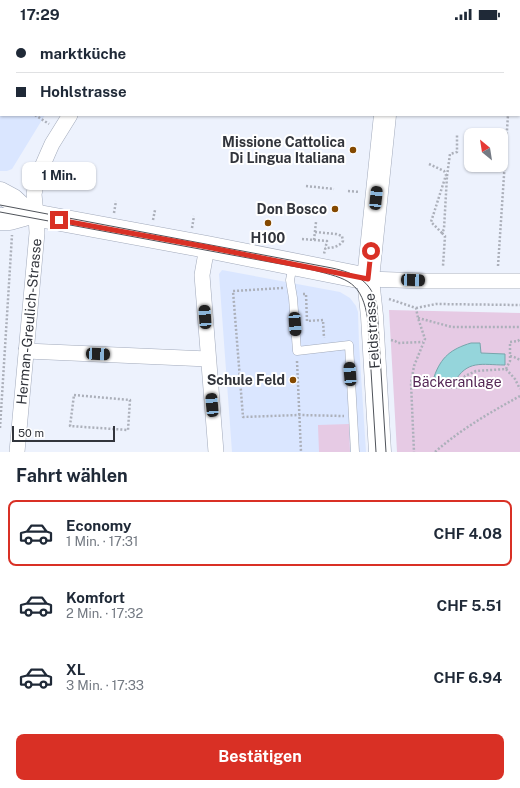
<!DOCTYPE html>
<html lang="de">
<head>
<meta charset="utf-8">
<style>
	body { margin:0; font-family:"Public Sans",sans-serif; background:#f2f2f3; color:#1f2937; height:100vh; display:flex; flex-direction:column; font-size:15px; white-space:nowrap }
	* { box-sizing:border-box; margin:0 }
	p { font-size:13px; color:#747a83 }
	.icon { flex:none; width:22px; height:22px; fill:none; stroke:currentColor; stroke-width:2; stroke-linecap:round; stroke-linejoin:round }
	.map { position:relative; height:424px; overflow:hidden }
	.panel { display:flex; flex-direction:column; background:#fff; flex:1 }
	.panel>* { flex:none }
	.hud { position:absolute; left:0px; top:0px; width:520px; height:88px; box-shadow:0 1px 3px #0004; display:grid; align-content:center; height:88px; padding:0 16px; background:#fff }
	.needle { width:26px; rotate:330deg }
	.tools { position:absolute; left:464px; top:100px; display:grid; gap:8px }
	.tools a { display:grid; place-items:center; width:44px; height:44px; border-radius:8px; background:#fff; box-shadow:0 1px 3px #0004; font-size:20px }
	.scale { position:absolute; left:12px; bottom:10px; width:103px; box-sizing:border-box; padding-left:4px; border:2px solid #32353c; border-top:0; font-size:11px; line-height:14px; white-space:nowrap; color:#32353c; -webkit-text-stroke:3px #fff; paint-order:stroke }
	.end { position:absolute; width:18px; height:18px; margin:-9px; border:5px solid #d93025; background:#fff; box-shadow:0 0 0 2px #fff }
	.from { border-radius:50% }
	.bubble { position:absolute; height:28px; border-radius:8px; background:#fff; box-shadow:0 1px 3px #0004; font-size:13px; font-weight:700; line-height:28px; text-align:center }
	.car { position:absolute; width:12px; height:24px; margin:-12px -6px; border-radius:5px; box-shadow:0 0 3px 1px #0007; background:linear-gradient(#222 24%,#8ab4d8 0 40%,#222 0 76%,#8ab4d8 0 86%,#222 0) }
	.hud b { display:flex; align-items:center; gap:14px; height:38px; font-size:15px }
	.hud b+b { border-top:1px solid #e0e1e3 }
	.hud i { width:10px; height:10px; background:#1f2937 }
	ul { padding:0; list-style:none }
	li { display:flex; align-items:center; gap:12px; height:66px; margin:0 8px 6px; padding:0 8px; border:2px solid transparent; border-radius:8px }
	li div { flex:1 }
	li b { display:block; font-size:15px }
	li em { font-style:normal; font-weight:700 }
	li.current { border-color:#d93025 }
	li>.icon { width:36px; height:36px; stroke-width:1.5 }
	h2 { padding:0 16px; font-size:18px; line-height:48px }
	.cta { display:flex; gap:8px; margin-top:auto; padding:8px 16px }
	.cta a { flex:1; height:46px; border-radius:8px; background:#d93025; color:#fff; font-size:16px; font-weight:700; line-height:46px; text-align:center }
	.status { display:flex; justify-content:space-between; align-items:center; height:28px; padding:0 20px; background:#fff; direction:ltr }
	.status svg { height:11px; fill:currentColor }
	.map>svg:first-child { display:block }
	.built { fill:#dae6ff }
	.green { fill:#e6cae4 }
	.water { fill:#95d5db; stroke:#77a5ab }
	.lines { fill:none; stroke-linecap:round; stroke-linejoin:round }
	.lane-casing { stroke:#a2aabb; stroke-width:9 }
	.street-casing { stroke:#a2aabb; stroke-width:16 }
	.secondary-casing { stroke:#a2aabb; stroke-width:23 }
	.path { stroke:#acb0ba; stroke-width:2.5; stroke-dasharray:2 2; stroke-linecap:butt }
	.lane { stroke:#fff; stroke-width:8 }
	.street { stroke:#fff; stroke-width:15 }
	.secondary { stroke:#fff; stroke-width:22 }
	.tram { stroke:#4f535a; stroke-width:1 }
	.rail { stroke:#4f535a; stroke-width:3 }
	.route { stroke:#d93025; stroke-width:5 }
	.poi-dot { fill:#844900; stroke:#fff; stroke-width:1.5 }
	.labels { text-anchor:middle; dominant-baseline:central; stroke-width:4; stroke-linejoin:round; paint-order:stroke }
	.poi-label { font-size:14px; font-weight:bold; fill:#32353c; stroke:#fff; text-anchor:end }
	.street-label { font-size:14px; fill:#32353c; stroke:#fff }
	.park-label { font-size:14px; fill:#542654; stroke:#fff }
</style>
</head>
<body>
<div class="status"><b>17:29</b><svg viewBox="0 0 49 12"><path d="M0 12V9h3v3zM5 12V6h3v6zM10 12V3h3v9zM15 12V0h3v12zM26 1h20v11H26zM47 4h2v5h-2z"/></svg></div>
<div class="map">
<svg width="520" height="424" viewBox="0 0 520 424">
	<rect width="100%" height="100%" fill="#edf2fd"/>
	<path class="built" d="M0 0H90L91 1H1V87H45L12 141 7 143H0Z
		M222 242 340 264 350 270 356 278 358 284 359 316 366 424H232L219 246Z"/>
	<path class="green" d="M389 282 520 285V424H397Z
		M349 396 350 424H319L318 397Z"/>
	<path class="water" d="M471 315H480L481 325 505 326V337C482 337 467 331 454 355L434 349C441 329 451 321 471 315Z"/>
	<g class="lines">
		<defs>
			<path id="lane" d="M167 1V0
				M293 237 290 252 293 270 297 323 349 317 355 424"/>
			<g id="street">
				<path d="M461 1V0"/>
				<path d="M519 56H520"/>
				<path d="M207 219 202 247 216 424"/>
				<path d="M368 251 425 253H520"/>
				<path d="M26 323 208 331"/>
				<path id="s1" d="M17 424 37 205 36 187 34 166 38 148 48 125 52 116 70 87"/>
			</g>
			<path id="secondary" d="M399 1V0
				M0 165 13 172 28 186
				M0 191H10L28 186 207 219 368 251
				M380 424 372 288 368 251 385 87"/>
		</defs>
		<use href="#lane" class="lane-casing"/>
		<use href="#street" class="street-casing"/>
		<use href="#secondary" class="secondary-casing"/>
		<path class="path" d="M58 1 59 0
			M35 87 49 96
			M429 136 444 143 446 147 431 194 442 205 444 201 447 148 446 147
			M447 148 450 126 457 124V106
			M306 158 334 161
			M348 163 360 164
			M114 185 116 173
			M153 192 155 182
			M192 200 194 188
			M315 204 336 206 342 208 343 213C339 219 332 220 325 220
			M442 205 445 208 443 238
			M302 211 327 213 324 226
			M314 212 316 194
			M498 238 508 87
			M283 260 233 263 243 389 299 387 344 388
			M303 266H306L307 293 323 292 324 310
			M389 271 416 280 418 290 425 311 414 338 411 355 414 424
			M416 280 436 276 520 277
			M418 290 452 299H520
			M391 312 395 313 398 315 423 314
			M510 328 514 329 520 332
			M297 333 301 424
			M506 341 510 333V314L518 313 520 311
			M411 355 428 358 459 360 465 348 476 343 506 341 515 351 520 361
			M74 367 130 372 128 402 70 398Z
			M0 400 12 207
			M435 424C461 401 491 384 520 368"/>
		<use href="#lane" class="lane"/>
		<use href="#street" class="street"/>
		<use href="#secondary" class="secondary"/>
		<path class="tram" d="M0 177 332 240C355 245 372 253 377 278L386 424
			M0 184 313 242C348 251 362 253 368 293L376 424"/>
		<path class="rail" d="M4 1 5 0
			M13 1V0
			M0 13 1 10
			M0 36 1 33"/>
	</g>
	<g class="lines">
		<path class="route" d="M59 192 207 219 368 251 371 223"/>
	</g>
	<g class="poi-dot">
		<circle cx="353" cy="122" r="4"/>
		<circle cx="335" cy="181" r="4"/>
		<circle cx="268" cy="195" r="4"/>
		<circle cx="293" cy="352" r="4"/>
	</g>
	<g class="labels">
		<g class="poi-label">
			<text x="345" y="114">Missione Cattolica<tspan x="345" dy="16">Di Lingua Italiana</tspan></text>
			<text x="327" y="181">Don Bosco</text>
			<text x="268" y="210" text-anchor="middle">H100</text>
			<text x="285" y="352">Schule Feld</text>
		</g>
		<g class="street-label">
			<text stroke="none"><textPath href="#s1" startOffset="131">Herman-Greulich-Strasse</textPath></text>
			<text transform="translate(372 303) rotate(-94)">Feldstrasse</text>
		</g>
		<g class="park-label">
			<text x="457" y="354">Bäckeranlage</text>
		</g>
	</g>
</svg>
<div class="tools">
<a><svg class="needle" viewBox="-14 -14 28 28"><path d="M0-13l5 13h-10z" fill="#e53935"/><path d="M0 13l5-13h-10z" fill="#747a83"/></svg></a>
</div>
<div class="scale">50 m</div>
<i class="end from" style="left:371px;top:223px"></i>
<i class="end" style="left:59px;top:192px"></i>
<div class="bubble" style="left:22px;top:134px;width:74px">1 Min.</div>
<i class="car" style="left:376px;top:170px;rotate:6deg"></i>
<i class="car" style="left:413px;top:252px;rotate:92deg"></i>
<i class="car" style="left:205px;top:289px;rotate:356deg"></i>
<i class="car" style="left:295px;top:296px;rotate:176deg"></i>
<i class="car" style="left:98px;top:326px;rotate:93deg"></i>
<i class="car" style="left:350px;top:346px;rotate:356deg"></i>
<i class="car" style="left:212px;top:377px;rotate:355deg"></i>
<div class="hud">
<b><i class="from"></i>marktküche</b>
<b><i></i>Hohlstrasse</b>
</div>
</div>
<section class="panel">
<h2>Fahrt wählen</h2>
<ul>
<li class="current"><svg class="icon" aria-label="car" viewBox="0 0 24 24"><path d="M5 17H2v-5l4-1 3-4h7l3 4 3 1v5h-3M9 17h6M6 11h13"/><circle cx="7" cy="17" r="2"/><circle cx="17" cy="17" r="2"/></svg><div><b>Economy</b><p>1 Min. · 17:31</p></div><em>CHF 4.08</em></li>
<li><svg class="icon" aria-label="car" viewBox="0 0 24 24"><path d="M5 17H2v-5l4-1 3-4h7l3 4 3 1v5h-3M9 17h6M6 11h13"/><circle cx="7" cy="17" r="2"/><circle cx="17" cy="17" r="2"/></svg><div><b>Komfort</b><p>2 Min. · 17:32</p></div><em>CHF 5.51</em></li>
<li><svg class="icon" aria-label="car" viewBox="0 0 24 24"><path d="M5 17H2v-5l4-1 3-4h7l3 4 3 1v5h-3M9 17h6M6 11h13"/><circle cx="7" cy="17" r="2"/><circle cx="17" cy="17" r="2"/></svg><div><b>XL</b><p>3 Min. · 17:33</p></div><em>CHF 6.94</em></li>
</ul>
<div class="cta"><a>Bestätigen</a></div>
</section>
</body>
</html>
